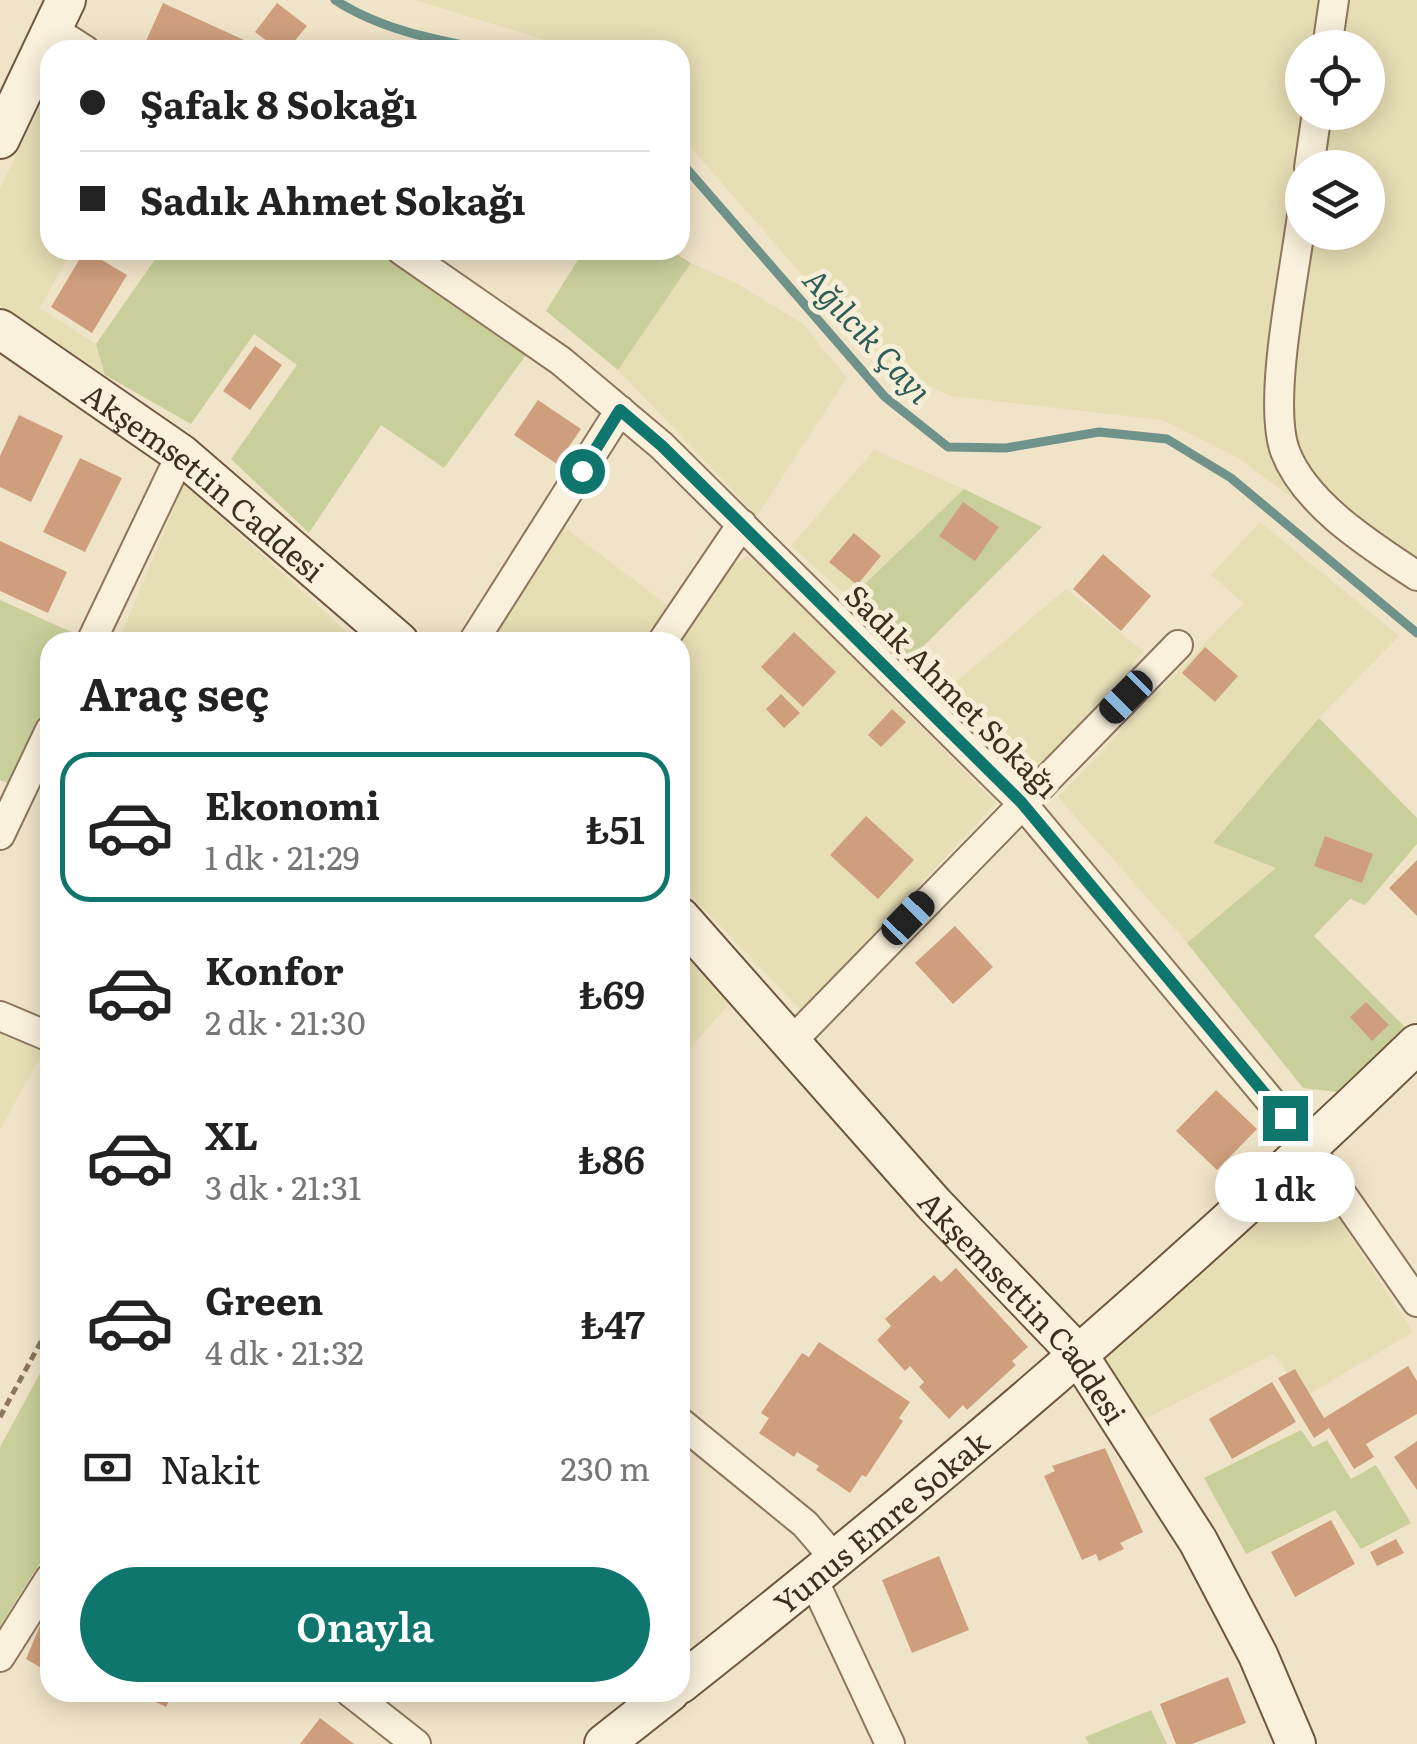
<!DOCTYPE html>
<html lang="tr">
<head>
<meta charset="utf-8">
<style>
	body { margin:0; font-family:Literata,serif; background:#f2f2f2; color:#222; height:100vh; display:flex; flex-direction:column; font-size:38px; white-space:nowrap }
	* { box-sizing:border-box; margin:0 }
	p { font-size:32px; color:#767676 }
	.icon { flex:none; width:55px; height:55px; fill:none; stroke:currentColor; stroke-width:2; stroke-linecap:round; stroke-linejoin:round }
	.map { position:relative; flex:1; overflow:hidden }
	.drawer { position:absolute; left:40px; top:632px; width:650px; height:1070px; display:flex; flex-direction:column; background:#fff; border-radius:30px; box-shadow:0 5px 25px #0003 }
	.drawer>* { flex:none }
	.guide { position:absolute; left:40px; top:40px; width:650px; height:220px; border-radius:30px; box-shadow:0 5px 25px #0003; display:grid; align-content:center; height:220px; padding:0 40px; background:#fff }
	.controls { position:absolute; left:1285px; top:30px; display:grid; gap:20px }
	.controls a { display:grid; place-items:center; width:100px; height:100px; border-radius:50%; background:#fff; box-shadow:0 5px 25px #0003; font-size:50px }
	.end { position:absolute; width:45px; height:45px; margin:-22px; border:12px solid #0f766e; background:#fff; box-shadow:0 0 0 5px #fff }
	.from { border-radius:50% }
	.bubble { position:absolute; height:70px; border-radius:35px; background:#fff; box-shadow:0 5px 25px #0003; font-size:32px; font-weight:600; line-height:70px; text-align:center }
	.car { position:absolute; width:30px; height:60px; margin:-30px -15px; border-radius:12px; box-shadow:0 0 8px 2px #0007; background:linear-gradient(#222 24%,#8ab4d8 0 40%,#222 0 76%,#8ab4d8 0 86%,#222 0) }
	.guide b { display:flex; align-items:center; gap:35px; height:95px; font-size:38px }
	.guide b+b { border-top:2px solid #e0e0e0 }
	.guide i { width:25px; height:25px; background:#222 }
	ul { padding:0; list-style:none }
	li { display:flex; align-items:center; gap:30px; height:150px; margin:0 20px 15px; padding:0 20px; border:5px solid transparent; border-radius:30px }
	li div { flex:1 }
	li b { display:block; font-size:38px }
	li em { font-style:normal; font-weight:600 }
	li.selected { border-color:#0f766e }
	li>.icon { width:90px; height:90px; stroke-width:1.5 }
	h2 { padding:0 40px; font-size:45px; line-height:120px }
	.pay { display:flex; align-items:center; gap:25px; height:110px; padding:0 40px; font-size:38px }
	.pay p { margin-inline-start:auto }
	.cta { display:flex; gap:20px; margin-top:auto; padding:20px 40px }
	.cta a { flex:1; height:115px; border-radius:60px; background:#0f766e; color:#fff; font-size:40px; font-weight:600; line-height:115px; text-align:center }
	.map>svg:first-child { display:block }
	.farmland { fill:#e6deb5; fill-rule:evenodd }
	.green { fill:#c9cf9b }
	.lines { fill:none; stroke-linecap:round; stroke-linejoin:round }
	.stream { stroke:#6f938a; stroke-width:9 }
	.building { fill:#cf9f7d }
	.street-casing { stroke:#8d765c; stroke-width:32 }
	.secondary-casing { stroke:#6f573f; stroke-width:42 }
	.path { stroke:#8d765c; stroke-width:5; stroke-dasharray:8 5; stroke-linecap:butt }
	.street { stroke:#faf1dc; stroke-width:28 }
	.secondary { stroke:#faf1dc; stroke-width:38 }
	.route { stroke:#0f766e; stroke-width:12 }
	.labels { text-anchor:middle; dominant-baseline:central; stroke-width:10; stroke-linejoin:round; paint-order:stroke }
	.street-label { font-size:30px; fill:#3d2e20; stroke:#f7eed8 }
	.water-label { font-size:32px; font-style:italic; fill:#2f5d5a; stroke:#f7eed8 }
</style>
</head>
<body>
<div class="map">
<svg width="1417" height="1744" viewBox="0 0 1417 1744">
	<rect width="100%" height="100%" fill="#f0e4c8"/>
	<path class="farmland" d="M415 0H1417V589L1235 456 1163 420 950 396 892 367 867 349 680 135V50H578ZM1302 48H1368V112H1302ZM1302 168H1368V232H1302Z
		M50 86V250H72L40 308 96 344 105 375 0 306V188Z
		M691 263 738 284 803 324 847 378 757 516 618 370Z
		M874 450 964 489 850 598 791 546Z
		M184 484 358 642H118Z
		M1260 522 1399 636 1319 718 1214 843 1277 868 1187 943 1058 797 1243 603 1211 575Z
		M564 527 673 609 650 642H486Z
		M747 557 761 565 996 803 802 1011 680 884 678 642 726 569Z
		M1066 589 1143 651 1037 775 950 687Z
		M680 951 731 1001 680 1061Z
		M0 1031 43 1052 0 1130Z
		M1300 1184 1321 1191 1413 1332 1306 1396 1273 1354 1140 1421 1099 1361 1277 1193Z"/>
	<path class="green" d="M152 250H375L526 355 444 468 381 425 309 533 231 459 297 365 254 334 191 424 105 375 96 344 158 255Z
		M584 250H670L691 263 618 370 546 311Z
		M964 489 1042 527 911 659 850 598Z
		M0 600 94 642H50V735L23 790 0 780Z
		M1319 718 1417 818V844L1365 905 1350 899 1314 936 1406 1028 1337 1092 1303 1088 1187 943 1276 868 1213 843Z
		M50 1355V1547L0 1626V1447Z
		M1301 1430 1313 1447 1327 1440 1351 1479 1376 1465 1411 1523 1361 1549 1335 1510 1246 1554 1204 1478Z
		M1151 1710 1167 1744H1089L1085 1737Z"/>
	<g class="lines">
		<path class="stream" d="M335 0C381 30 436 40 488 50
			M680 161 885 397 948 447 1006 448 1099 432 1167 439 1231 478 1417 633"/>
	</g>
	<path class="building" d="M163 3 266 50H165L146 41Z
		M277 3 307 26 287 50H279L255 32Z
		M85 250 127 275 92 333 51 307Z
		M255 346 282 365 250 410 223 391Z
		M538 400 581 429 557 464 514 435Z
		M19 415 63 436 31 502 0 487V456Z
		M80 458 122 478 85 552 43 532Z
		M963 502 999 527 975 561 939 536Z
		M854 533 881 556 857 585 829 562Z
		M0 541 67 572 48 613 0 591Z
		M1103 554 1151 596 1121 631 1073 589Z
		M794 632 836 672 803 707 761 667Z
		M1205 647 1238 676 1215 702 1182 673Z
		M781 694 800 713 784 728 766 709Z
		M892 709 906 722 881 747 868 735Z
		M866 816 914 860 878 899 830 855Z
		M1325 836 1373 854 1362 883 1314 866Z
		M1417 860V916L1389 888Z
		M955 926 993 967 953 1004 915 963Z
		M1366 1002 1389 1025 1372 1041 1350 1017Z
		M1216 1090 1257 1129 1217 1170 1176 1131Z
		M956 1268 1028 1347 1012 1361 1016 1365 967 1410 963 1405 949 1419 919 1387 924 1382 910 1366 905 1371 877 1340 891 1326 885 1319 934 1275 941 1282Z
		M819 1342 910 1402 899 1418 903 1421 866 1477 862 1475 850 1493 816 1470 819 1466 797 1452 794 1457 759 1433 769 1418 761 1413 802 1353 809 1357Z
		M1408 1366 1417 1381V1414L1366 1444 1374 1457 1354 1469 1329 1428 1314 1438 1278 1378 1295 1369 1324 1418Z
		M1272 1382 1296 1422 1232 1459 1209 1419Z
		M1417 1441V1490L1394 1457Z
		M1105 1448 1143 1532 1120 1543 1124 1549 1099 1561 1096 1554 1082 1560 1044 1476 1055 1471 1052 1466Z
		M1331 1520 1355 1564 1295 1597 1271 1552Z
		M1396 1539 1404 1553 1377 1566 1370 1552Z
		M939 1556 969 1630 912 1653 882 1580Z
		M44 1616 50 1619V1673L26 1659Z
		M1228 1677 1246 1723 1192 1744H1176L1160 1704Z
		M135 1692H173L166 1707Z
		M320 1718 354 1744H300Z"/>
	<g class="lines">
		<defs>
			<path id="street" d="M52 29 85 50
				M1327 48 1334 0
				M1309 168 1317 112
				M1302 215C1295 272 1267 401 1285 451 1305 505 1372 546 1417 576
				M401 250 561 361 662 446 1021 802 1309 1147 1417 1302
				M91 642 181 454
				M473 642 620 410
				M662 642 742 524
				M0 835 50 730
				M0 1016 50 1037
				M792 1041 1178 645
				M680 1422 805 1524 836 1560
				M813 1579 890 1744
				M0 1657 50 1578
				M350 1692 416 1744"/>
			<g id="secondary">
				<path d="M0 139 66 0"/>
				<path id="s1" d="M0 329 181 454 399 642"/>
				<path id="s2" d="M680 917 934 1204 1077 1353 1198 1541 1258 1655 1296 1744"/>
				<path id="s3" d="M680 1684C935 1483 1184 1270 1417 1044"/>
				<path d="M604 1744 670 1692"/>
			</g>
		</defs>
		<use href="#street" class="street-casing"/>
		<use href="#secondary" class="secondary-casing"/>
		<path class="path" d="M0 1417 50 1325"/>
		<use href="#street" class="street"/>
		<use href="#secondary" class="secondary"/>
	</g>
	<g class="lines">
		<path class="route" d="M582 471 620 410 662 446 1021 802 1285 1118"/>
	</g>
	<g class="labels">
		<g class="street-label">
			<text stroke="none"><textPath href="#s1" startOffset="255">Akşemsettin Caddesi</textPath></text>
			<text transform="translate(953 690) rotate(45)">Sadık Ahmet Sokağı</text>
			<text stroke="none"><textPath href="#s2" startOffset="520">Akşemsettin Caddesi</textPath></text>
			<text stroke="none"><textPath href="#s3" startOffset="258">Yunus Emre Sokak</textPath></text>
		</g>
		<g class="water-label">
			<text transform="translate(869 334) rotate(47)">Ağılcık Çayı</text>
		</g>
	</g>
</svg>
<div class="controls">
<a><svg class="icon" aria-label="locate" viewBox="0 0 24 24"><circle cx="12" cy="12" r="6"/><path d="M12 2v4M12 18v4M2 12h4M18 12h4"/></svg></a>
<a><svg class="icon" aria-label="layers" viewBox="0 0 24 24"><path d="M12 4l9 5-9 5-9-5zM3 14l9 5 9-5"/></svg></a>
</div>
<i class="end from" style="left:582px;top:471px"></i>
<i class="end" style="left:1285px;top:1118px"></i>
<div class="bubble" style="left:1215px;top:1152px;width:140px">1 dk</div>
<i class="car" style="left:1126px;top:697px;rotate:225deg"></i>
<i class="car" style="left:908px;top:918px;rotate:44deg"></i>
<div class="guide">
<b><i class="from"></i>Şafak 8 Sokağı</b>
<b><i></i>Sadık Ahmet Sokağı</b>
</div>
<section class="drawer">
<h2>Araç seç</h2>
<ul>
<li class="selected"><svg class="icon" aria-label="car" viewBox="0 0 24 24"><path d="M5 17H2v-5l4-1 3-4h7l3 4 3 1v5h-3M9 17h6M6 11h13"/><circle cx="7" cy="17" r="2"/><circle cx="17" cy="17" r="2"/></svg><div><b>Ekonomi</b><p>1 dk · 21:29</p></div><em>₺51</em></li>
<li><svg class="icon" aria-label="car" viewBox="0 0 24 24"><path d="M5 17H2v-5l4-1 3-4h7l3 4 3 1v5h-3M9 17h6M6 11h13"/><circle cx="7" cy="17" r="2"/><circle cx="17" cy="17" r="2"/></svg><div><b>Konfor</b><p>2 dk · 21:30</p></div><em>₺69</em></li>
<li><svg class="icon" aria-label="car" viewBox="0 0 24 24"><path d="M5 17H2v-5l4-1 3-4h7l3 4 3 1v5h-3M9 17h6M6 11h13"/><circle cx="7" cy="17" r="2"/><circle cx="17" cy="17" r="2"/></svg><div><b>XL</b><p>3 dk · 21:31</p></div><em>₺86</em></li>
<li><svg class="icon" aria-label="car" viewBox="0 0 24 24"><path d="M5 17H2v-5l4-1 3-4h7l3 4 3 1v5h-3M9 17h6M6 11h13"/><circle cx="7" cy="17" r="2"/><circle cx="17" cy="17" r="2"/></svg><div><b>Green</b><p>4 dk · 21:32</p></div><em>₺47</em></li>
</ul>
<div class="pay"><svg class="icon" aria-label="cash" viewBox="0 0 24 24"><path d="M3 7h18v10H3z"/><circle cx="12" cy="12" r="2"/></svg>Nakit<p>230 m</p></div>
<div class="cta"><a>Onayla</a></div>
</section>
</div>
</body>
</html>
